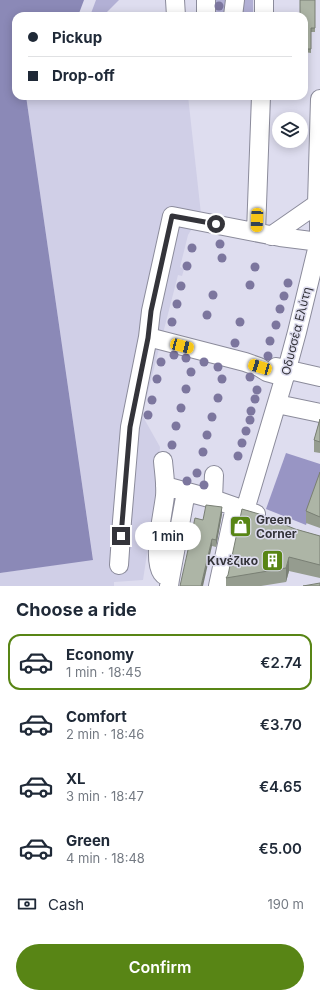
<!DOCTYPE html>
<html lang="en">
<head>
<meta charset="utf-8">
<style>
	body { margin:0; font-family:Inter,sans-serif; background:#f6f6f7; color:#1f2937; height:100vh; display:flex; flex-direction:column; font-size:15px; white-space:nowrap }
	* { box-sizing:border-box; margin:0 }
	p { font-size:13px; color:#747a83 }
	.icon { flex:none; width:22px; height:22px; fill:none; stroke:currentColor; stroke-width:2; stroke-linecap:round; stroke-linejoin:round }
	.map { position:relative; height:586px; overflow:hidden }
	.sheet { display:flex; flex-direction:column; background:#fff; flex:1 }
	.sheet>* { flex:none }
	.guide { position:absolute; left:12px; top:12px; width:296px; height:88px; border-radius:12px; box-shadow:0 2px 10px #0003; display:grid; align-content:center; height:88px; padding:0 16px; background:#fff }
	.controls { position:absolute; left:272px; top:112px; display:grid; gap:8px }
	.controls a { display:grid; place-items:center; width:36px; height:36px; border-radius:50%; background:#fff; box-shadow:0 2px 10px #0003; font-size:20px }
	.end { position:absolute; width:18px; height:18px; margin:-9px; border:5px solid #34343a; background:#fff; box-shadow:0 0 0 2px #fff }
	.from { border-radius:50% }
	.bubble { position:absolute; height:28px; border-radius:14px; background:#fff; box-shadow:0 2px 10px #0003; font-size:13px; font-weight:600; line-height:28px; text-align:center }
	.car { position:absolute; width:12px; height:24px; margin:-12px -6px; border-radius:5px; box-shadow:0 0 3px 1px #0007; background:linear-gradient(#f5c518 24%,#345 0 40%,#f5c518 0 76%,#345 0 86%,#f5c518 0) }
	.guide b { display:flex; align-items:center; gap:14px; height:38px; font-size:15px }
	.guide b+b { border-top:1px solid #e0e1e3 }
	.guide i { width:10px; height:10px; background:#1f2937 }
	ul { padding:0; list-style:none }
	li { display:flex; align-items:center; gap:12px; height:56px; margin:0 8px 6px; padding:0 8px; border:2px solid transparent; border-radius:12px }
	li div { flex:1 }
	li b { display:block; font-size:15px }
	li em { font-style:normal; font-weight:600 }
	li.on { border-color:#588515 }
	li>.icon { width:36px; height:36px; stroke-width:1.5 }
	h2 { padding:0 16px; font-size:18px; line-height:48px }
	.pay { display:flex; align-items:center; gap:10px; height:44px; padding:0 16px; font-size:15px }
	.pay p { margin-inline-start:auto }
	.primary-button { display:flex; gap:8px; margin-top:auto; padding:8px 16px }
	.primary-button a { flex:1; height:46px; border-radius:24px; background:#588515; color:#fff; font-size:16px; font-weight:600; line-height:46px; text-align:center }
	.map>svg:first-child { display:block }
	.built { fill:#d0cfe7 }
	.green { fill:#b2b0d5 }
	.forest { fill:#9895c4 }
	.water { fill:#8b89b7 }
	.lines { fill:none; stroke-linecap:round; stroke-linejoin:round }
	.minor-casing { stroke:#8b8b9b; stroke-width:20 }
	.minor { stroke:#fff; stroke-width:18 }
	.tree { fill:#7c769e }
	.wall { fill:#959c8f }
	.shaded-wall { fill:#797f74 }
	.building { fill:#adb5a6; stroke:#797f74 }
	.route { stroke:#34343a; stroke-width:5 }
	.labels { text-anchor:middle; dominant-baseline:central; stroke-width:3; stroke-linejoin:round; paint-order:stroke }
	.street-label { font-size:12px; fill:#34343a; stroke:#deddef }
	.poi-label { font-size:12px; font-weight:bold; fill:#34343a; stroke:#deddef; text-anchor:start }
</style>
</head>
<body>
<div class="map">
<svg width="320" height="586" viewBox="0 0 320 586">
	<rect width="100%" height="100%" fill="#deddef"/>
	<path class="built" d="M26 96H188L201 214 188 235 180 267 184 269 182 276 178 275 142 415 160 447 154 508 143 580 114 582V586H0V573L93 559Z"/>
	<path class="green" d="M96 0H119L103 16H90Z
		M213 0H227L223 16H212Z
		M243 0H253V16H239Z"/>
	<path class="forest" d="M286 453 320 464V484L306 525 266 509Z"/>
	<path class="water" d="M0 0H84L78 16H16V96H26L93 560 0 573Z"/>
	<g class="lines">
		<defs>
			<path id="minor" d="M175 0 176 16
				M206 0V16
				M233 16 235 0
				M264 16V0
				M256 232 261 96
				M271 236 317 204
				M148 337 245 362 259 367 267 372 285 377
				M276 367 320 377
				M277 404 320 413
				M163 461C164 473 166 484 165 496 163 514 152 559 162 573 164 576 167 577 170 579
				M165 486 213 499 256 514
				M213 499 214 475
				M245 510 287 369 297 332 319 241V221L317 204 320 99
				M119 565 122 521 130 427 148 337 151 311 172 216 280 237 320 242
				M169 586 170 579 186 492
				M218 586 235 507"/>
		</defs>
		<use href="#minor" class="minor-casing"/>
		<use href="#minor" class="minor"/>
	</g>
	<g class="tree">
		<circle cx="219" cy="6" r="4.5"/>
		<circle cx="220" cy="244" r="4.5"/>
		<circle cx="192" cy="248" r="4.5"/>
		<circle cx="222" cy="258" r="4.5"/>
		<circle cx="187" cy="266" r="4.5"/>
		<circle cx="255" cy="267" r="4.5"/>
		<circle cx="288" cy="283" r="4.5"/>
		<circle cx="250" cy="285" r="4.5"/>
		<circle cx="181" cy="286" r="4.5"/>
		<circle cx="213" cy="295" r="4.5"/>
		<circle cx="284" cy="296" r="4.5"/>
		<circle cx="177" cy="304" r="4.5"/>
		<circle cx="280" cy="309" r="4.5"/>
		<circle cx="207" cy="315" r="4.5"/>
		<circle cx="172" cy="322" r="4.5"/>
		<circle cx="240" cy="322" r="4.5"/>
		<circle cx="276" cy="325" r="4.5"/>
		<circle cx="270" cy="341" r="4.5"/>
		<circle cx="235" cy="343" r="4.5"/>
		<circle cx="174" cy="355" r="4.5"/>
		<circle cx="268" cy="356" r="4.5"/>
		<circle cx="186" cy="358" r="4.5"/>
		<circle cx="161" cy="362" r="4.5"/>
		<circle cx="204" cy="362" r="4.5"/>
		<circle cx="218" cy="367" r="4.5"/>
		<circle cx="191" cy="372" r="4.5"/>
		<circle cx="250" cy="377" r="4.5"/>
		<circle cx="157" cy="379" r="4.5"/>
		<circle cx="222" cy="379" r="4.5"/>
		<circle cx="186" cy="389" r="4.5"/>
		<circle cx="257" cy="390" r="4.5"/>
		<circle cx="218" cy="398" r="4.5"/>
		<circle cx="255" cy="399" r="4.5"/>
		<circle cx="152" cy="400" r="4.5"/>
		<circle cx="181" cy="408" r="4.5"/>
		<circle cx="251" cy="411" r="4.5"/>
		<circle cx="148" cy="415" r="4.5"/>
		<circle cx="212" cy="417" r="4.5"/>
		<circle cx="250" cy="420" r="4.5"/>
		<circle cx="176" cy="426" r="4.5"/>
		<circle cx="246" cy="431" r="4.5"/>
		<circle cx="207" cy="435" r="4.5"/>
		<circle cx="242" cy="443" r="4.5"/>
		<circle cx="172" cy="445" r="4.5"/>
		<circle cx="203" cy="452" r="4.5"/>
		<circle cx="238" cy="456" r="4.5"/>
		<circle cx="197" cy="473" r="4.5"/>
		<circle cx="187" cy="481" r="4.5"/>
		<circle cx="204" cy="485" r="4.5"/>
	</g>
	<path class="wall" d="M315 0V32H311V53L304 52V16Z
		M320 419V453L314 452V440Z
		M320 472V528L306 523V511Z
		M222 514 216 547 212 546 203 520Z
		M295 529 320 536V578L289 571 286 582 261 586H226V578Z"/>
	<path class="shaded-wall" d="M222 507V514L216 547V540Z
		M212 539V546L203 586H201Z
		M289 557V571L286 582V568Z"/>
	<path class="building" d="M300 0H315V28H311V49H304V16H300Z
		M320 419V442L314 440Z
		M320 472V517L306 511Z
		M206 505 222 507 216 540 212 539 201 586H180L195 518 203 520Z
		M242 509 259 514 295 529 320 536V565L289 557 286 568 226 578 228 575Z
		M320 583V586H303Z"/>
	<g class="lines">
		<path class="route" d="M121 536 130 427 148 338 151 311 172 216 216 224"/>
	</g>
	<defs>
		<symbol id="shop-square" viewBox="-11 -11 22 22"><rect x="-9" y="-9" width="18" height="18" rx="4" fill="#588515" stroke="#deddef"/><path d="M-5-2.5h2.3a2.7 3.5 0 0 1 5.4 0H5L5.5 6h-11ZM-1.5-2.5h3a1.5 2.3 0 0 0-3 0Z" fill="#fff"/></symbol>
		<symbol id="building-square" viewBox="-11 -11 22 22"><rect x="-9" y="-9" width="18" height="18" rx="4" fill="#588515" stroke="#deddef"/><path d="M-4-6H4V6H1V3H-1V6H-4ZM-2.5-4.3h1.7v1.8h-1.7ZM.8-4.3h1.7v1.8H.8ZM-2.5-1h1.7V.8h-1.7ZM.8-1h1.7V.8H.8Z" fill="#fff"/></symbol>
	</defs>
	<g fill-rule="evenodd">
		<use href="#shop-square" x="228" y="514" width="25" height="25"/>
		<use href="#building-square" x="260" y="548" width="25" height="25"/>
	</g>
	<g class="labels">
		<g class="street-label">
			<text transform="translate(296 331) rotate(-76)">Οδυσσέα Ελύτη</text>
		</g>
		<g class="poi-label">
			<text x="256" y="519">Green<tspan x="256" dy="14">Corner</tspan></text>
			<text x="258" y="560" text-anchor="end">Κινέζικο</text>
		</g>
	</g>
</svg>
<div class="controls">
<a><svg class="icon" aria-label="layers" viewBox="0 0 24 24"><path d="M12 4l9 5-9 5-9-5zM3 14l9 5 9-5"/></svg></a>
</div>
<i class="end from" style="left:216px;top:224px"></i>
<i class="end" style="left:121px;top:536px"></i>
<div class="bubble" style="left:135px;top:522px;width:66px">1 min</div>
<i class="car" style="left:257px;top:220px;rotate:182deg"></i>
<i class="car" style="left:182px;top:346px;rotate:105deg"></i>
<i class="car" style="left:260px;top:367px;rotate:287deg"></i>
<div class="guide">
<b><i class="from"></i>Pickup</b>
<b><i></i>Drop-off</b>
</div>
</div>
<section class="sheet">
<h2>Choose a ride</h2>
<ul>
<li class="on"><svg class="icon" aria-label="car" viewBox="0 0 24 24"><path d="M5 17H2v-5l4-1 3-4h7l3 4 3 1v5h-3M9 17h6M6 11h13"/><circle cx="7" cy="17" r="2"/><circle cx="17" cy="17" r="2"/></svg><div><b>Economy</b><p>1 min · 18:45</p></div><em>€2.74</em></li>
<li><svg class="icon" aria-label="car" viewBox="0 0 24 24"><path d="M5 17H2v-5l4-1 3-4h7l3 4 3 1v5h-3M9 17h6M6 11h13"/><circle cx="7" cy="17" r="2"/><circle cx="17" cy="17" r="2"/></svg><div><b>Comfort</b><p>2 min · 18:46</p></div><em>€3.70</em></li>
<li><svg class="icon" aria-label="car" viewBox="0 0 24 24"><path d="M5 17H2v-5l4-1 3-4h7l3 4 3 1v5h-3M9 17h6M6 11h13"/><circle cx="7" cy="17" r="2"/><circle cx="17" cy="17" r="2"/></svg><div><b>XL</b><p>3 min · 18:47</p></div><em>€4.65</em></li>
<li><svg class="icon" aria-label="car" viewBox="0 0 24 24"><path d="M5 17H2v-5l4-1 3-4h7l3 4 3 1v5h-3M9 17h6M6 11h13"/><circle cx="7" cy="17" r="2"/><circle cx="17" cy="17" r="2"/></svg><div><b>Green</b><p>4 min · 18:48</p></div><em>€5.00</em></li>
</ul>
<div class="pay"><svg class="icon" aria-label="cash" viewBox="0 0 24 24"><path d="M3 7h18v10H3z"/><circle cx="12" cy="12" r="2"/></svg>Cash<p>190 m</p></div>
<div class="primary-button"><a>Confirm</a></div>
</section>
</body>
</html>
